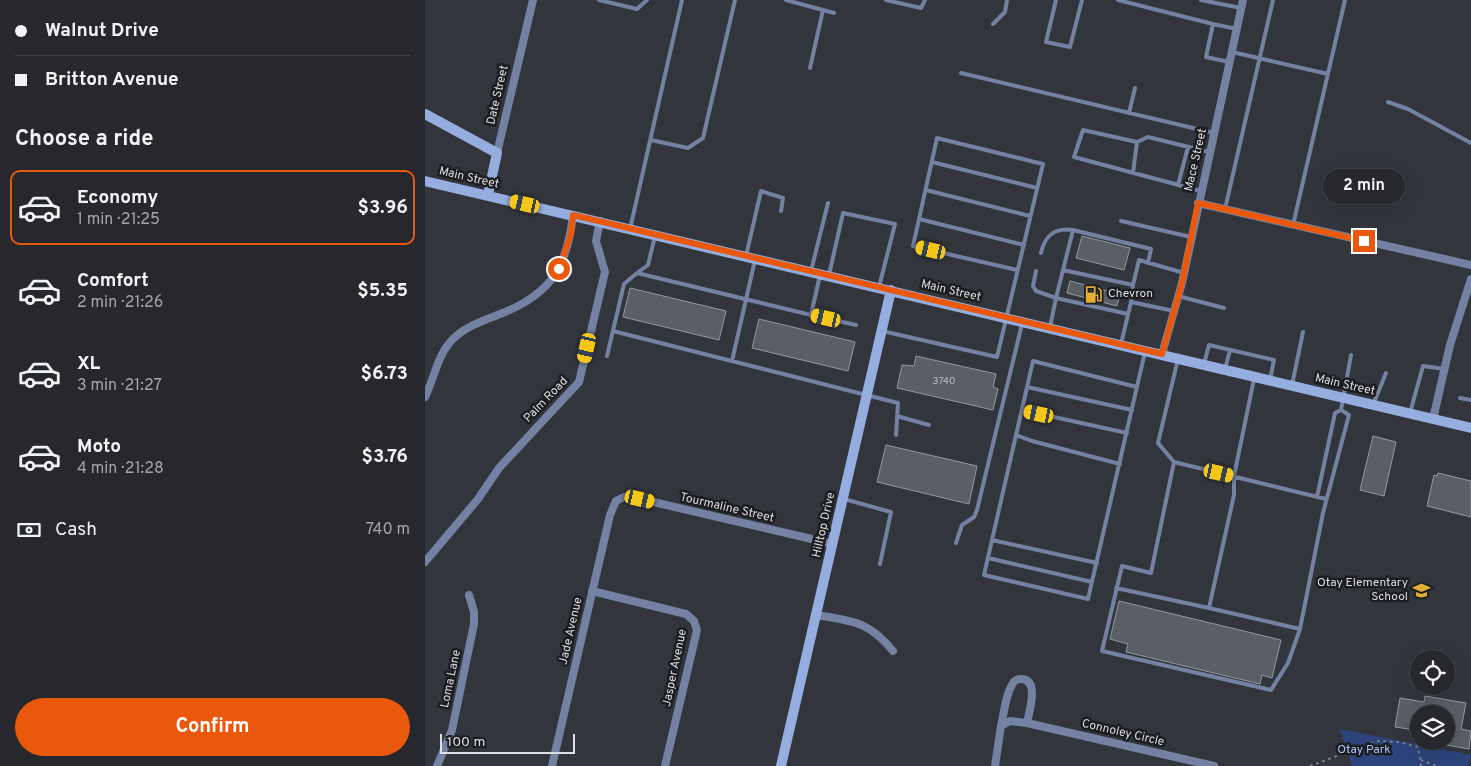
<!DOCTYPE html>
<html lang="en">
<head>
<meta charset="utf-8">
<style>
	body { margin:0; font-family:Overpass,sans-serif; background:#323439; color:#f1f3f6; height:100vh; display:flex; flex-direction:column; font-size:19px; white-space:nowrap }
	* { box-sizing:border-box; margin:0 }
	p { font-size:16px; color:#a4a6aa }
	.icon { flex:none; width:28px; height:28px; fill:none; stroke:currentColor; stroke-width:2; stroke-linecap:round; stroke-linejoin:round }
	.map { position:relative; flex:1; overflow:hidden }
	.panel { display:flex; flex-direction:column; background:#26282d; width:425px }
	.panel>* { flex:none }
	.banner { display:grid; align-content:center; height:110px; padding:0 15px; background:#26282d }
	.controls { position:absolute; left:985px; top:650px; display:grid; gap:10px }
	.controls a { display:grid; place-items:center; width:45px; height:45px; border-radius:50%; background:#26282d; box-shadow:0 5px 20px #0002,0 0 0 1px #424449; font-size:25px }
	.scale { position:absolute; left:15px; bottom:12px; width:135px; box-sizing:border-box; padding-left:5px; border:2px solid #dcdee2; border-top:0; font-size:14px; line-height:18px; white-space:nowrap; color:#dcdee2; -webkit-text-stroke:4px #1c1d20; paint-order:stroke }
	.end { position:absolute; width:22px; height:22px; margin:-11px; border:6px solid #ea580c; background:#fff; box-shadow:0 0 0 2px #fff }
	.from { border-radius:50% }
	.bubble { position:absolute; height:35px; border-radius:18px; background:#26282d; box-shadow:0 5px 20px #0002,0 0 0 1px #424449; font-size:16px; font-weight:700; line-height:35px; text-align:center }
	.car { position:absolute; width:15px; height:30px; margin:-15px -8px; border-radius:6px; box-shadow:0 0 4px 1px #0007; background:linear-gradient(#f5c518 24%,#345 0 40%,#f5c518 0 76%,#345 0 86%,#f5c518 0) }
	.banner b { display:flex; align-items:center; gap:18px; height:48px; font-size:19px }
	.banner b+b { border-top:1px solid #424449 }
	.banner i { width:12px; height:12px; background:#f1f3f6 }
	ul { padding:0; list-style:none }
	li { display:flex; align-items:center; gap:15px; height:75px; margin:0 10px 8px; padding:0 5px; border:2px solid transparent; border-radius:10px }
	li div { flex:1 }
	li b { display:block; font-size:19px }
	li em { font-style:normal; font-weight:700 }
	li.selected { border-color:#ea580c }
	li>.icon { width:45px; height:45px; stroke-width:1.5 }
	h2 { padding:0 15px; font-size:22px; line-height:60px }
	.pay { display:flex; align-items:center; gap:12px; height:55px; padding:0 15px; font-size:19px }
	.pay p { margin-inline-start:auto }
	.button { display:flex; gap:10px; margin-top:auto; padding:10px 15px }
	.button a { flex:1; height:58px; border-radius:30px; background:#ea580c; color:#fff; font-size:20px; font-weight:700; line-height:58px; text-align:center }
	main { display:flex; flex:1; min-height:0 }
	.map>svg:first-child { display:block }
	.green { fill:#2c447b }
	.building { fill:#5a5e65; stroke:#9498a0 }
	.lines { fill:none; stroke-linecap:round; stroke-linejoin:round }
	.path { stroke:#82858a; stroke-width:2; stroke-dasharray:2.5 4; stroke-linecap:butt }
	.lane { stroke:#7382a2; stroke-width:4 }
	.street { stroke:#7382a2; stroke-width:8 }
	.secondary { stroke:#95addf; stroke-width:10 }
	.route { stroke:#ea580c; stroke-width:6 }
	.labels { text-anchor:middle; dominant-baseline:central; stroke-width:5; stroke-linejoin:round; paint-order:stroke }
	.number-label { font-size:10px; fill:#bcbec3 }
	.street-label { font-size:12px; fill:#dcdee2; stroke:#1c1d20 }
	.poi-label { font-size:12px; fill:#dcdee2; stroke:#1c1d20; text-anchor:start }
	.park-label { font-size:12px; fill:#a9c4fd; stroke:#1c1d20 }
</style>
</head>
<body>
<main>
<section class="panel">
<div class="banner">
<b><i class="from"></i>Walnut Drive</b>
<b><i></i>Britton Avenue</b>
</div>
<h2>Choose a ride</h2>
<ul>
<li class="selected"><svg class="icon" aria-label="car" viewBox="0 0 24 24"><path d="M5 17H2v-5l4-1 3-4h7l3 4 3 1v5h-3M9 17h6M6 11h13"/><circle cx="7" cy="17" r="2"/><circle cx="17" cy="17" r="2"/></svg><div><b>Economy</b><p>1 min · 21:25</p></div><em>$3.96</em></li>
<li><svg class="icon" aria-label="car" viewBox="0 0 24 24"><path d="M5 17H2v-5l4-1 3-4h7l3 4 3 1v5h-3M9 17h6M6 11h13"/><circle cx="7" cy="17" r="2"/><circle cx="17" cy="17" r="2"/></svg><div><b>Comfort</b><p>2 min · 21:26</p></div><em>$5.35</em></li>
<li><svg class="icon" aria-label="car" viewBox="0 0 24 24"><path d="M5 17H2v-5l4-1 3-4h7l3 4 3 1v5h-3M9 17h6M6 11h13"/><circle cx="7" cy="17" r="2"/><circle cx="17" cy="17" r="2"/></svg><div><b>XL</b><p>3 min · 21:27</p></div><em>$6.73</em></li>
<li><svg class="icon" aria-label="car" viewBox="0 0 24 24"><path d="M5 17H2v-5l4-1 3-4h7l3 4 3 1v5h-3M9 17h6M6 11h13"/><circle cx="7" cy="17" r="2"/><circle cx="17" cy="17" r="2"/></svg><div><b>Moto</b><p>4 min · 21:28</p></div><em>$3.76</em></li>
</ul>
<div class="pay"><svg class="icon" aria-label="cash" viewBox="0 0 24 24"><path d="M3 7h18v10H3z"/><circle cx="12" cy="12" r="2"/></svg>Cash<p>740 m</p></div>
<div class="button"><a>Confirm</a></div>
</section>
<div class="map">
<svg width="1046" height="766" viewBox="0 0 1046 766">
	<rect width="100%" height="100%" fill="#32363c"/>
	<path class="green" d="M915 729 1046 755V756L1043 766H927Z"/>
	<path class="building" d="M657 236 705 248 699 270 651 258Z
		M645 281 695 294 692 306 642 293Z
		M205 288 301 311 294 340 198 317Z
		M334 319 430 342 423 371 327 348Z
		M491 356 571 374 568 387 573 389 568 410 472 388 477 365 489 366Z
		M948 436 971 442 959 496 935 490Z
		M461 445 552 466 544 504 452 482Z
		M1013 473 1046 481V517L1002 506 1009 475 1012 476Z
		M694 601 856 640 847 678 837 675 835 684 701 652 703 644 685 639Z
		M1000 696 1041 703 1036 729 1046 731 1044 749 1021 745V714L993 711 990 730 970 727 975 698 999 702Z"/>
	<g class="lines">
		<path class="path" d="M996 760 1012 766
			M885 766 952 741 974 742 993 747 996 766"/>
		<path class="lane" d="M174 0 212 9 222 0
			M361 0 409 13
			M461 0 496 8 500 0
			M631 0 621 42 645 47 657 0
			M693 0 788 24
			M776 0 816 8
			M568 24 580 12 582 0
			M807 52 903 74
			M804 62 781 57 788 24 812 29
			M385 68 398 10
			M536 73 789 133
			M963 102 983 109 1046 143
			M704 113 710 88
			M226 140 263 148 278 138 310 0
			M507 162 612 188
			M708 173 712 142
			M753 185 763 147
			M501 190 605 216
			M776 191 649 157 658 130 712 142 723 137 784 152
			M800 209 848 0
			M494 219 599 245
			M696 221 766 237
			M868 225 920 0
			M205 229 257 0
			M230 236 223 265 212 273 386 315
			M616 253C620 236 629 227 648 230
			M321 256 336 191 358 198 356 211
			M638 270 708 285 706 302
			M386 271 403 203
			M611 271 608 286 611 291 631 298 648 230 726 249 723 263
			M395 275 386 315 431 325
			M404 275 418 213 470 224 454 287
			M708 285 714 260 759 273
			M753 296 799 308
			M625 327 631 298 703 314
			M188 331 473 403 471 435
			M457 331 572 357 618 164 512 138 488 246 592 270
			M696 344 706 302 749 311
			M182 356 199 284 212 273
			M307 361 330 260
			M779 364 784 345 849 360 845 380
			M800 369 805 350
			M829 379 809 476V495L784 608 875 629
			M867 385 878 332
			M602 387 707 410
			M712 387 608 361 559 575 663 599 720 352
			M1035 398 1046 400
			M948 405 961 373
			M597 410 702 433
			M916 410 926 355
			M985 413 998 366 1020 369
			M472 416 504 425
			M591 435 607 441 695 464
			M749 462 733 443 753 359
			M892 497 910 413 916 410
			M419 499 466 512 455 564
			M901 499 749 462 726 573 697 566 677 651 846 690 863 663 875 629 898 513 924 415 916 410
			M567 540 672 563
			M531 543 537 525 549 517 552 510 597 324
			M563 558 667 582
			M691 588 784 608"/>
		<path class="street" d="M72 153 108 0
			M773 203 1046 265
			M737 354 757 283 818 0
			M0 397C10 377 12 355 28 339 41 326 58 321 75 314 125 295 142 268 148 215
			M1008 419 1025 345 1046 279
			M0 562 53 499 74 468 154 382 180 272 171 241 175 221
			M167 591 261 614 269 621 272 630 240 766
			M391 615C427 621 444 621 468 651
			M576 726C579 714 580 696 587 685 589 681 591 679 596 679 615 679 604 712 602 723
			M12 766 27 730 49 624V612L44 595
			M127 766 185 515 191 501 199 497H207L408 544
			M570 766 576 726 585 721 602 723 789 766"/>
		<path class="secondary" d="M0 114 72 153 63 195
			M0 181 1046 428
			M356 766 466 290"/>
	</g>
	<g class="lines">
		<path class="route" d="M134 269 146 234 148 215 737 354 757 283 773 203 939 241"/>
	</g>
	<defs>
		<symbol id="fuel-bare" viewBox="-9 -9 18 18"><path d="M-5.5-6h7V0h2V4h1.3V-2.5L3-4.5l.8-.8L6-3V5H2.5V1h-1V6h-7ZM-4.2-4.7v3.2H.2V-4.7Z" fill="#e2af34" stroke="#1c1d20" stroke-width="2.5" paint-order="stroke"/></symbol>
		<symbol id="school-bare" viewBox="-9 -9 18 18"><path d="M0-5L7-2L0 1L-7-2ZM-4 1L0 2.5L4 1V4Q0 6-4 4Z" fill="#e2af34" stroke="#1c1d20" stroke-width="2.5" paint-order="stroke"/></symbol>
	</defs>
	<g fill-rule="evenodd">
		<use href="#fuel-bare" x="656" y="282" width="25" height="25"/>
		<use href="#school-bare" x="984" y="578" width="25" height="25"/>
	</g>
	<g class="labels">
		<g class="number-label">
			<text x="519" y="381">3740</text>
		</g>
		<g class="street-label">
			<text transform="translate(73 95) rotate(-77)">Date Street</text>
			<text transform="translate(771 160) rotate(-77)">Mace Street</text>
			<text transform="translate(44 178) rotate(13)">Main Street</text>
			<text transform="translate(526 291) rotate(13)">Main Street</text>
			<text transform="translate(920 385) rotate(13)">Main Street</text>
			<text transform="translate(121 400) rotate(-46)">Palm Road</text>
			<text transform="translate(302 508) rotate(13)">Tourmaline Street</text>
			<text transform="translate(399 525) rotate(-77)">Hilltop Drive</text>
			<text transform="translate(146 631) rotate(-77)">Jade Avenue</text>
			<text transform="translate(250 668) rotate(-78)">Jasper Avenue</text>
			<text transform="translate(26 679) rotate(-78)">Loma Lane</text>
			<text transform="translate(698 733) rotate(13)">Connoley Circle</text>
		</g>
		<g class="poi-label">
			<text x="683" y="294">Chevron</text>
			<text x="983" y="583" text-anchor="end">Otay Elementary<tspan x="983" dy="14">School</tspan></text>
		</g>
		<g class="park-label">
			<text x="939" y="750">Otay Park</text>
		</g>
	</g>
</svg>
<div class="controls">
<a><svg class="icon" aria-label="locate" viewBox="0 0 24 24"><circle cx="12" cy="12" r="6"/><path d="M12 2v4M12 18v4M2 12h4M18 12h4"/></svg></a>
<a><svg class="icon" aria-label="layers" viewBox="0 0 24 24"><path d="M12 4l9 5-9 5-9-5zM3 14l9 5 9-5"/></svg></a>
</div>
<div class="scale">100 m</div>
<i class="end from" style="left:134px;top:269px"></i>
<i class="end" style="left:939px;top:241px"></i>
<div class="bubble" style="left:898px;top:169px;width:82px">2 min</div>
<i class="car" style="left:100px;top:204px;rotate:283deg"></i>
<i class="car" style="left:506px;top:250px;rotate:283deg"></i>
<i class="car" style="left:401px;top:318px;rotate:283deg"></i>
<i class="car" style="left:162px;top:348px;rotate:193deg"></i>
<i class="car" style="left:614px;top:414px;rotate:282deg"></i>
<i class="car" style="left:794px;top:473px;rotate:103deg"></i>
<i class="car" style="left:215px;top:499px;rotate:103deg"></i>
</div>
</main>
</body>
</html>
